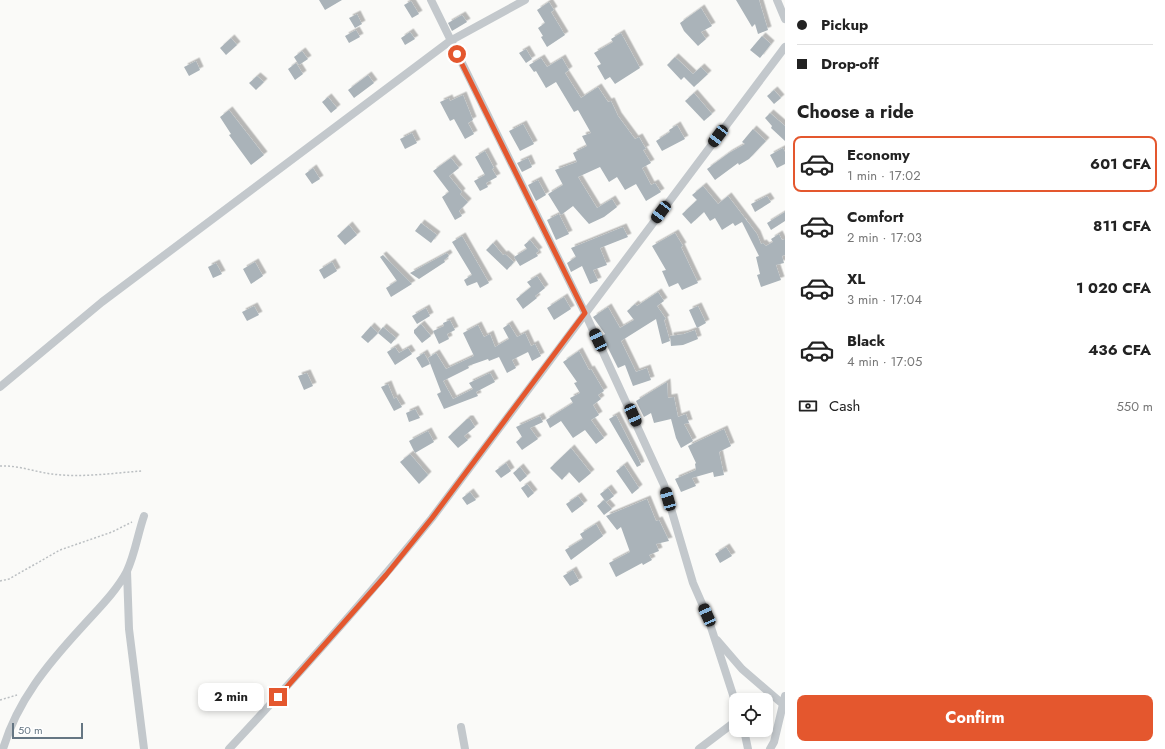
<!DOCTYPE html>
<html lang="en">
<head>
<meta charset="utf-8">
<style>
	body { margin:0; font-family:Jost,sans-serif; background:#f6f6f6; color:#222; height:100vh; display:flex; flex-direction:column; font-size:15px; white-space:nowrap }
	* { box-sizing:border-box; margin:0 }
	p { font-size:13px; color:#767676 }
	.icon { flex:none; width:22px; height:22px; fill:none; stroke:currentColor; stroke-width:2; stroke-linecap:round; stroke-linejoin:round }
	.map { position:relative; flex:1; overflow:hidden }
	.side { display:flex; flex-direction:column; background:#fff; width:380px }
	.side>* { flex:none }
	.banner { display:grid; align-content:center; height:88px; padding:0 12px; background:#fff }
	.tools { position:absolute; left:729px; top:693px; display:grid; gap:8px }
	.tools a { display:grid; place-items:center; width:44px; height:44px; border-radius:8px; background:#fff; box-shadow:0 2px 6px #0003; font-size:20px }
	.scale { position:absolute; left:12px; bottom:10px; width:71px; box-sizing:border-box; padding-left:4px; border:2px solid #657683; border-top:0; font-size:11px; line-height:14px; white-space:nowrap; color:#657683; -webkit-text-stroke:3px #fff; paint-order:stroke }
	.end { position:absolute; width:18px; height:18px; margin:-9px; border:5px solid #e4572e; background:#fff; box-shadow:0 0 0 2px #fff }
	.from { border-radius:50% }
	.bubble { position:absolute; height:28px; border-radius:8px; background:#fff; box-shadow:0 2px 6px #0003; font-size:13px; font-weight:700; line-height:28px; text-align:center }
	.car { position:absolute; width:12px; height:24px; margin:-12px -6px; border-radius:5px; box-shadow:0 0 3px 1px #0007; background:linear-gradient(#222 24%,#8ab4d8 0 40%,#222 0 76%,#8ab4d8 0 86%,#222 0) }
	.banner b { display:flex; align-items:center; gap:14px; height:38px; font-size:15px }
	.banner b+b { border-top:1px solid #e0e0e0 }
	.banner i { width:10px; height:10px; background:#222 }
	ul { padding:0; list-style:none }
	li { display:flex; align-items:center; gap:12px; height:56px; margin:0 8px 6px; padding:0 4px; border:2px solid transparent; border-radius:8px }
	li div { flex:1 }
	li b { display:block; font-size:15px }
	li em { font-style:normal; font-weight:700 }
	li.on { border-color:#e4572e }
	li>.icon { width:36px; height:36px; stroke-width:1.5 }
	h2 { padding:0 12px; font-size:18px; line-height:48px }
	.pay { display:flex; align-items:center; gap:10px; height:44px; padding:0 12px; font-size:15px }
	.pay p { margin-inline-start:auto }
	.button { display:flex; gap:8px; margin-top:auto; padding:8px 12px }
	.button a { flex:1; height:46px; border-radius:8px; background:#e4572e; color:#fff; font-size:16px; font-weight:700; line-height:46px; text-align:center }
	main { display:flex; flex:1; min-height:0 }
	.map>svg:first-child { display:block }
	.building { fill:#aab3b9; filter:url(#shadow) }
	.lines { fill:none; stroke-linecap:round; stroke-linejoin:round }
	.path { stroke:#bbbfc2; stroke-width:1.5; stroke-dasharray:2 2; stroke-linecap:butt }
	.street { stroke:#c3c8cc; stroke-width:8 }
	.route { stroke:#e4572e; stroke-width:5 }
</style>
</head>
<body>
<main>
<div class="map">
<svg width="785" height="749" viewBox="0 0 785 749">
	<defs>
		<filter id="shadow"><feDropShadow dx="3.5" dy="-3.5" stdDeviation="0" flood-color="#0004"/></filter>
	</defs>
	<rect width="100%" height="100%" fill="#fafaf8"/>
	<path class="building" d="M319 0H342L325 10Z
		M736 0H759L768 30 758 34 755 24 752 27Z
		M411 1 419 14 412 18 404 5Z
		M549 2 554 10 551 12 565 35 547 47 541 37 543 36 538 28 545 23 537 10Z
		M701 8 712 26 701 32 706 39 698 46 684 31 680 23Z
		M357 14 362 24 355 28 349 18Z
		M462 15 467 22 452 31 448 23Z
		M356 30 360 37 349 43 345 36Z
		M410 32 415 39 405 45 401 38Z
		M621 33 640 68 615 84 610 77 605 80 597 66 601 64 594 53 613 42 611 39Z
		M762 36 771 44 760 58 750 50Z
		M231 38 237 45 226 55 220 48Z
		M526 49 532 59 526 63 519 53Z
		M302 51 308 59 299 65 294 57Z
		M675 57 693 74 701 67 708 74 694 87 684 77 681 80 667 65Z
		M541 58 547 67 562 58 569 70 565 73 581 98 598 87 608 102 611 101 618 116 635 139 639 137 646 149 643 150 651 163 642 168 651 185 655 183 661 192 646 201 636 184 625 190 617 177 609 182 600 167 578 177 597 208 612 199 617 207 604 217 589 224 573 206 561 215 548 194 563 185 555 170 577 162 573 153 587 146 582 136 591 133 578 110 574 112 556 82 546 88 536 71 534 72 529 65Z
		M196 61 200 70 189 76 184 67Z
		M296 63 303 74 295 80 288 69Z
		M368 75 374 83 354 98 348 90Z
		M257 76 264 82 256 90 249 83Z
		M774 90 781 98 774 104 767 96Z
		M694 93 712 114 704 121 685 101Z
		M463 95 473 120 468 123 474 134 465 139 454 119 450 121 440 102 449 98 450 101Z
		M328 97 337 108 331 113 322 102Z
		M229 110 264 155 251 165 229 135 231 134 220 117Z
		M770 113 785 126V141L771 128 772 126 765 118Z
		M523 124 534 144 520 151 509 131Z
		M677 125 685 139 662 151 656 141 670 132 669 130Z
		M753 129 766 141 749 159 739 165 738 163 715 180 707 169 729 153 745 144 742 142Z
		M412 133 417 143 405 149 400 139Z
		M783 148 785 152V164L777 168 770 155Z
		M485 151 494 168 492 169 497 177 486 183 488 187 480 191 474 181 485 175 475 157Z
		M451 158 459 168 449 176 462 192 460 194 468 202 459 211 462 216 455 220 442 197 449 192 433 171Z
		M528 158 532 167 522 172 517 163Z
		M313 168 320 179 312 184 305 174Z
		M538 180 546 195 536 201 528 185Z
		M703 186 718 204 728 196 757 234 761 244 763 243 766 246 773 242 771 239 779 234 782 240 785 239V255L782 256 784 263 776 265 781 280 761 287 757 275 760 274 756 257 759 256 742 222 735 226 733 223 722 230 715 218 710 221 704 212 691 224 682 214 697 200 692 195Z
		M767 196 771 202 755 212 751 204Z
		M785 212V221L771 230 767 223Z
		M559 214 569 234 556 240 547 220Z
		M421 223 437 235 431 243 415 231Z
		M349 225 357 235 345 245 337 236Z
		M623 227 628 237 600 248 607 265 593 270 598 281 590 284 582 266 571 272 567 263 576 257 571 248Z
		M675 233 683 246 681 247 698 283 682 290 678 283 669 287 662 271 666 270 652 246Z
		M462 236 489 283 480 288 477 282 467 286 464 280 472 275 452 242Z
		M530 240 539 251 536 253 538 256 520 266 514 257 527 249 524 245Z
		M493 243 503 255 505 254 514 262 507 270 486 250Z
		M447 253 449 256 444 260 445 262 419 279 410 273Z
		M383 255 412 284 391 297 386 288 397 281 380 257Z
		M255 262 263 276 251 284 243 269Z
		M332 262 337 271 324 279 319 270Z
		M216 263 222 274 213 278 208 267Z
		M537 276 545 288 535 296 537 298 523 309 516 299 531 287 527 282Z
		M658 292 664 301 657 306 666 319 664 320 670 341 662 344 656 319 621 341 636 372 647 368 651 380 633 386 625 365 618 368 602 336 605 334 593 317 608 307 620 328 634 320 627 311 635 304 637 306Z
		M564 297 571 309 554 320 547 308Z
		M254 306 259 315 247 321 242 312Z
		M698 306 706 323 697 328 689 310Z
		M426 308 430 316 417 324 412 316Z
		M450 320 455 330 447 334 449 339 439 344 433 331 444 326 443 323Z
		M421 324 431 336 422 343 414 333V330Z
		M509 324 517 337 525 333 531 346 535 344 541 356 532 361 528 352 512 360 516 368 507 373 499 357 489 361 488 359 468 366 469 368 443 381 453 399 473 389 469 383 490 373 495 382 476 392 478 396 444 409 437 394 441 392 428 358 436 353 446 369 474 356 463 333 478 325 484 337 490 334 495 347 509 339 503 328Z
		M371 326 378 333 368 343 361 337Z
		M383 327 396 338 391 344 378 333Z
		M695 330 698 339 683 345 671 346 670 336 684 334Z
		M395 347 399 353 408 348 412 354 395 365 387 352Z
		M579 351 589 370 591 369 604 391 598 395 601 399 593 405 599 415 591 420 604 438 596 444 585 430 573 438 561 421 550 428 546 420 573 403 570 398 580 393 574 383 577 382 563 362Z
		M424 353 430 364 422 368 416 358Z
		M307 373 313 386 304 390 298 376Z
		M667 382 668 398 674 397 678 417 686 414 689 423 684 424 693 441 681 448 676 438 671 419 654 423 651 413 644 417 636 401Z
		M388 384 394 399 396 397 402 407 394 411 381 387Z
		M415 409 420 418 409 422 406 413Z
		M616 415 639 460 641 465 637 467 609 419Z
		M540 416 543 422 530 428 538 439 522 450 516 442 522 437 516 427Z
		M467 419H470L475 427 464 436 468 440 458 448 448 437Z
		M724 429 731 446 719 452 724 475 714 477 713 472 692 478 696 486 681 492 675 479 696 470 695 464 696 463 688 446Z
		M428 431 434 442 415 453 409 441Z
		M571 448 591 473 579 483 569 472 562 480 550 468Z
		M410 454 428 475 419 484 400 462Z
		M506 463 511 471 501 478 495 471Z
		M624 465 639 488 632 494 616 471Z
		M520 467 527 476 520 482 513 473Z
		M527 484 534 493 528 498 521 488Z
		M608 488 614 496 606 502 600 494Z
		M470 492 476 500 467 505 462 498Z
		M578 496 584 504 572 513 566 504Z
		M647 499 656 521 659 520 669 541 656 544 659 551 649 555 652 560 643 565 642 563 616 577 609 563 630 552 621 527 617 530 606 516Z
		M604 500 612 509 604 515 597 506Z
		M596 524 603 536 571 560 565 550 583 539 580 534Z
		M726 547 732 556 720 563 715 554Z
		M573 570 579 581 570 586 563 576Z"/>
	<g class="lines">
		<path class="path" d="M0 466C18 465 35 472 52 474 81 478 113 473 142 471
			M0 581 9 579 60 550 112 532 132 522
			M0 700 17 695"/>
		<path class="street" d="M431 0 585 313 664 485 693 583 707 615 736 704
			M777 0 785 19
			M0 387 102 302 450 41 525 0
			M127 571 129 629 144 749
			M717 640 742 669 785 706
			M461 727 465 749
			M744 730 748 749
			M3 749C17 701 48 664 81 628 97 610 116 592 127 571 135 554 138 533 144 516
			M229 749C299 674 367 598 432 518L785 47
			M699 749 736 721
			M770 749 774 742 785 696"/>
	</g>
	<g class="lines">
		<path class="route" d="M278 697 386 575 432 518 585 313 457 54"/>
	</g>
</svg>
<div class="tools">
<a><svg class="icon" aria-label="locate" viewBox="0 0 24 24"><circle cx="12" cy="12" r="6"/><path d="M12 2v4M12 18v4M2 12h4M18 12h4"/></svg></a>
</div>
<div class="scale">50 m</div>
<i class="end from" style="left:457px;top:54px"></i>
<i class="end" style="left:278px;top:697px"></i>
<div class="bubble" style="left:198px;top:683px;width:66px">2 min</div>
<i class="car" style="left:718px;top:136px;rotate:217deg"></i>
<i class="car" style="left:661px;top:212px;rotate:217deg"></i>
<i class="car" style="left:598px;top:340px;rotate:335deg"></i>
<i class="car" style="left:633px;top:415px;rotate:156deg"></i>
<i class="car" style="left:668px;top:499px;rotate:344deg"></i>
<i class="car" style="left:707px;top:615px;rotate:336deg"></i>
</div>
<section class="side">
<div class="banner">
<b><i class="from"></i>Pickup</b>
<b><i></i>Drop-off</b>
</div>
<h2>Choose a ride</h2>
<ul>
<li class="on"><svg class="icon" aria-label="car" viewBox="0 0 24 24"><path d="M5 17H2v-5l4-1 3-4h7l3 4 3 1v5h-3M9 17h6M6 11h13"/><circle cx="7" cy="17" r="2"/><circle cx="17" cy="17" r="2"/></svg><div><b>Economy</b><p>1 min · 17:02</p></div><em>601 CFA</em></li>
<li><svg class="icon" aria-label="car" viewBox="0 0 24 24"><path d="M5 17H2v-5l4-1 3-4h7l3 4 3 1v5h-3M9 17h6M6 11h13"/><circle cx="7" cy="17" r="2"/><circle cx="17" cy="17" r="2"/></svg><div><b>Comfort</b><p>2 min · 17:03</p></div><em>811 CFA</em></li>
<li><svg class="icon" aria-label="car" viewBox="0 0 24 24"><path d="M5 17H2v-5l4-1 3-4h7l3 4 3 1v5h-3M9 17h6M6 11h13"/><circle cx="7" cy="17" r="2"/><circle cx="17" cy="17" r="2"/></svg><div><b>XL</b><p>3 min · 17:04</p></div><em>1 020 CFA</em></li>
<li><svg class="icon" aria-label="car" viewBox="0 0 24 24"><path d="M5 17H2v-5l4-1 3-4h7l3 4 3 1v5h-3M9 17h6M6 11h13"/><circle cx="7" cy="17" r="2"/><circle cx="17" cy="17" r="2"/></svg><div><b>Black</b><p>4 min · 17:05</p></div><em>436 CFA</em></li>
</ul>
<div class="pay"><svg class="icon" aria-label="cash" viewBox="0 0 24 24"><path d="M3 7h18v10H3z"/><circle cx="12" cy="12" r="2"/></svg>Cash<p>550 m</p></div>
<div class="button"><a>Confirm</a></div>
</section>
</main>
</body>
</html>
